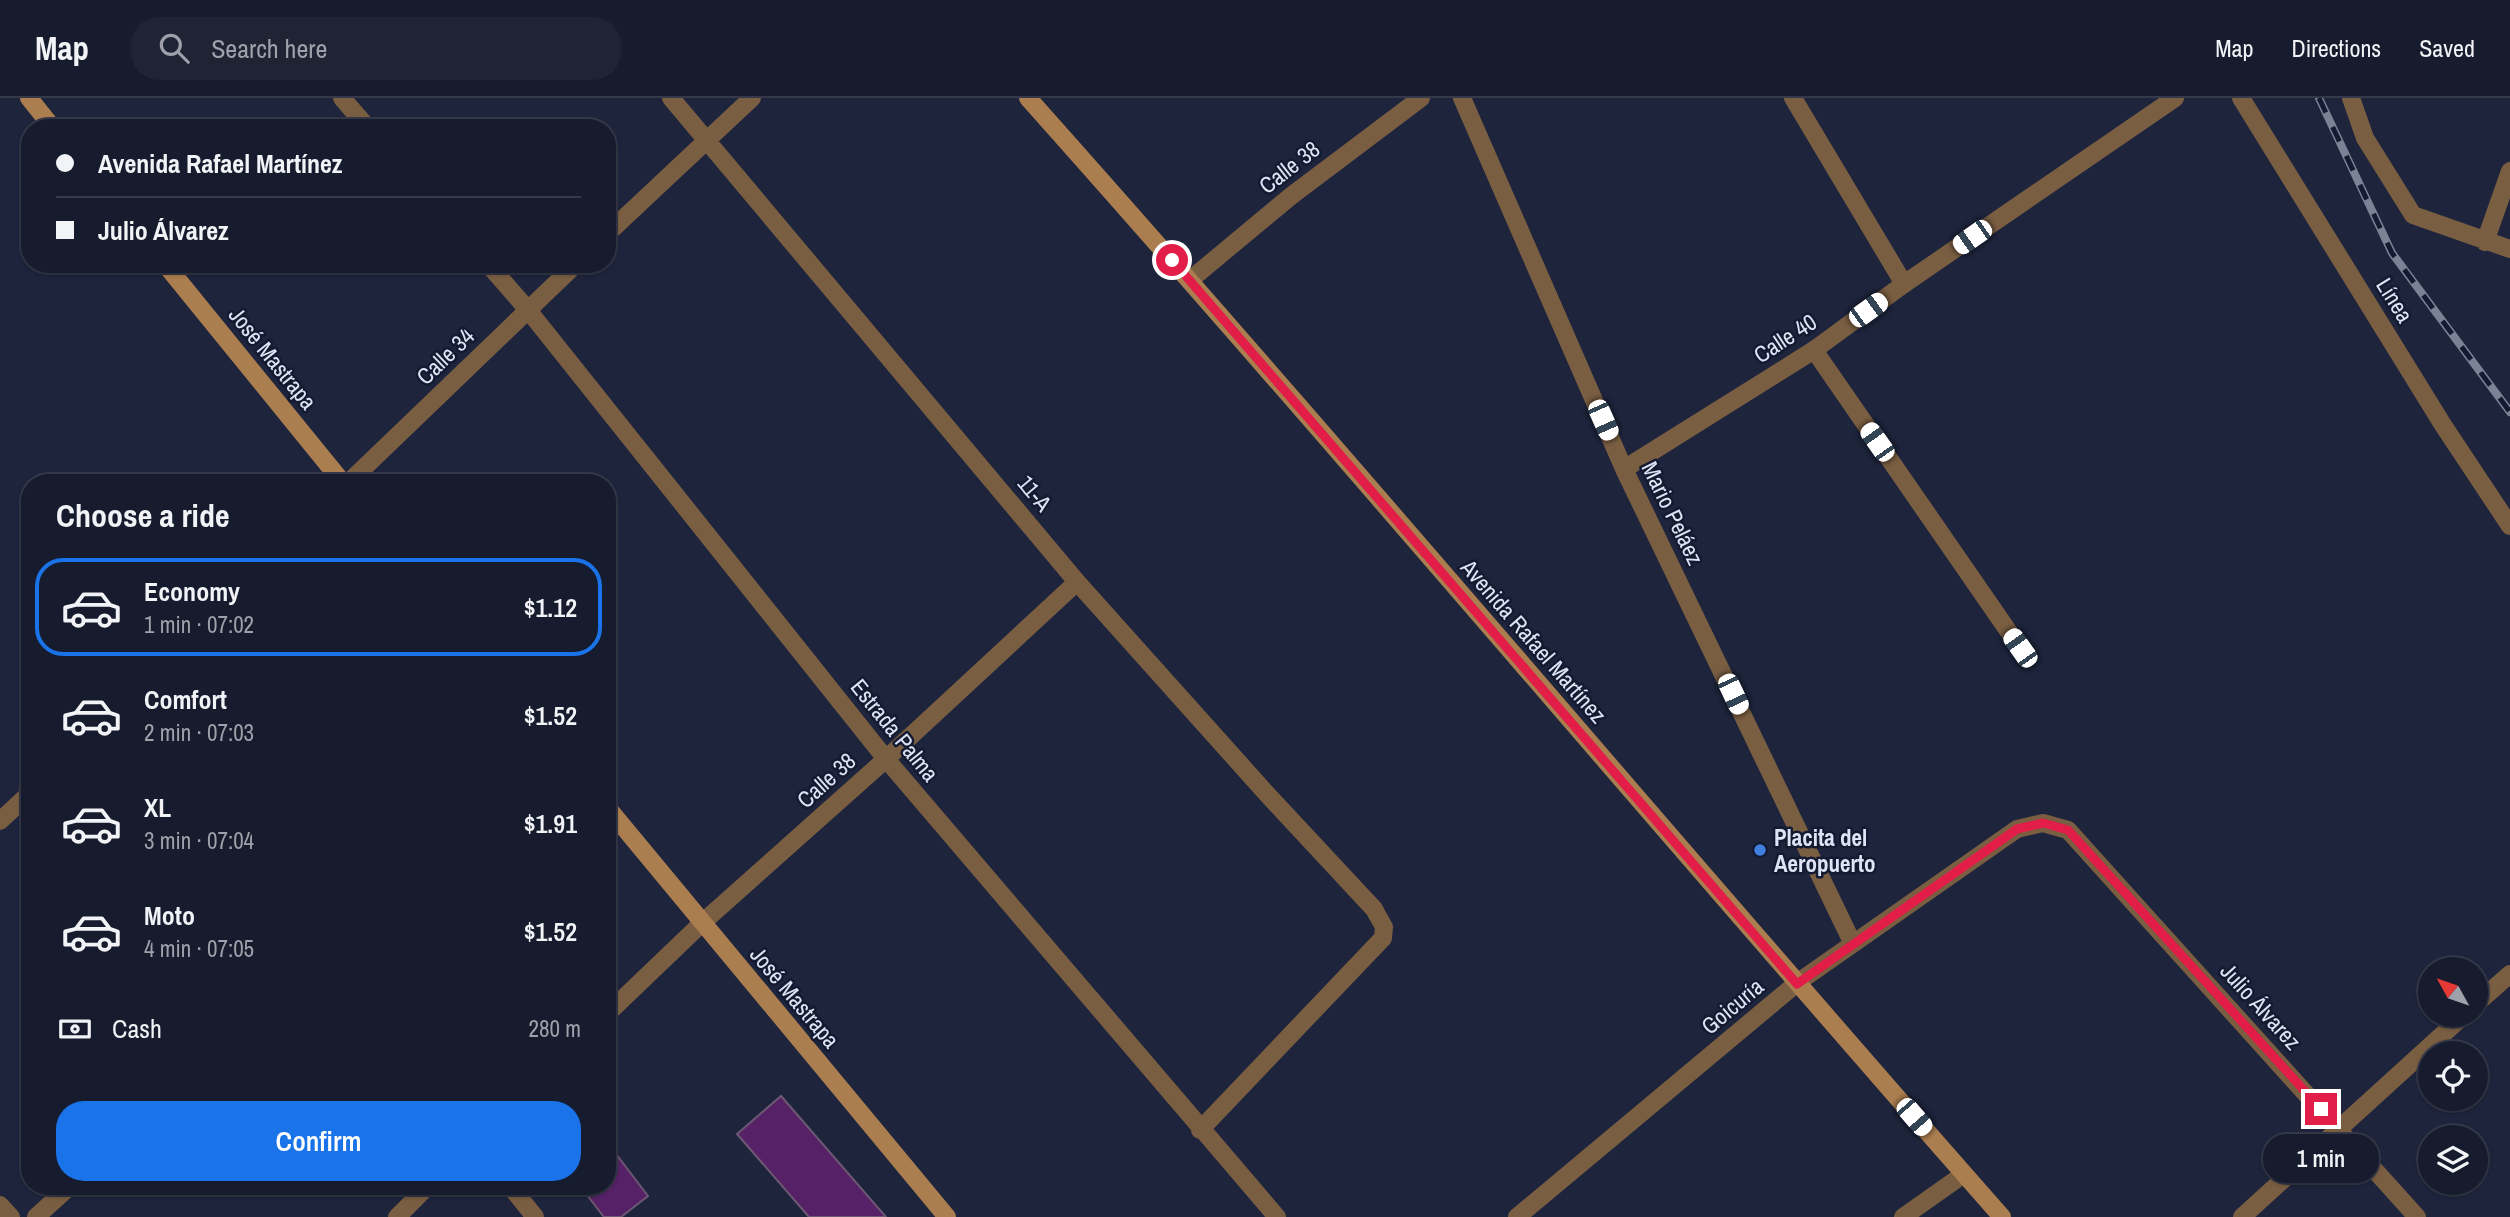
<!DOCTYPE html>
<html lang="en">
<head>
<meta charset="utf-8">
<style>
	body { margin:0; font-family:"Archivo Narrow",sans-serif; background:#1f2435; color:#f1f3f6; height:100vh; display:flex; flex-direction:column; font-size:26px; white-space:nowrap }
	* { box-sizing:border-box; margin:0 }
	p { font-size:23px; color:#9ea1aa }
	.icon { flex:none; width:38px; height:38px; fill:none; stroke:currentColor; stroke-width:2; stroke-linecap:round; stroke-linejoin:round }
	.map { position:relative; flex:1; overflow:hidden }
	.details { position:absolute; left:21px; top:376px; width:595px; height:721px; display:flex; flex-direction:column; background:#161b2d; border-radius:28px; box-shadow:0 2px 5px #0004,0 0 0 2px #353949 }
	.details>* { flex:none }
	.top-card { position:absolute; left:21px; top:21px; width:595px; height:154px; border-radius:28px; box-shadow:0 2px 5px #0004,0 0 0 2px #353949; display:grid; align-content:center; height:154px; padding:0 35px; background:#161b2d }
	.needle { width:46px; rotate:310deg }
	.buttons { position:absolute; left:2418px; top:859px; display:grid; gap:14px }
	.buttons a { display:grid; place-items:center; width:70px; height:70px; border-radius:50%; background:#161b2d; box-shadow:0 2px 5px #0004,0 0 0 2px #353949; font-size:35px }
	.end { position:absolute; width:32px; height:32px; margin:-16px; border:9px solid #e11d48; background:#fff; box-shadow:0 0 0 4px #fff }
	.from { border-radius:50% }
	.bubble { position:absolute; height:49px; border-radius:24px; background:#161b2d; box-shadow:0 2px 5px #0004,0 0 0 2px #353949; font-size:23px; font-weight:600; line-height:49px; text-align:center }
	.car { position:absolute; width:21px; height:42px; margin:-21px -10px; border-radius:9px; box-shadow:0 0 5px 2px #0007; background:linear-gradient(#fff 24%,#345 0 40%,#fff 0 76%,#345 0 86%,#fff 0) }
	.top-card b { display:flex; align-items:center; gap:24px; height:66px; font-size:26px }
	.top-card b+b { border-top:2px solid #353949 }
	.top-card i { width:18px; height:18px; background:#f1f3f6 }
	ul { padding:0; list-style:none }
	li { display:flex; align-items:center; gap:21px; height:98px; margin:0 14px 10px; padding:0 21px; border:4px solid transparent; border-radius:28px }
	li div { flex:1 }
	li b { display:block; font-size:26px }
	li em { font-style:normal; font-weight:600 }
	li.active { border-color:#1a73e8 }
	li>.icon { width:63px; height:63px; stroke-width:1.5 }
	h2 { padding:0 35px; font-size:32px; line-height:84px }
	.pay { display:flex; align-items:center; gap:18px; height:77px; padding:0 35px; font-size:26px }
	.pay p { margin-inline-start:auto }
	.button { display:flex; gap:14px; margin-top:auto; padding:14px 35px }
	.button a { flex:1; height:80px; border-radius:28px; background:#1a73e8; color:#fff; font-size:28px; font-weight:600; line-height:80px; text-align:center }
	header { display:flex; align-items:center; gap:42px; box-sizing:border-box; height:98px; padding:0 35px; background:#161b2d; border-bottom:2px solid #353949 }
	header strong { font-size:33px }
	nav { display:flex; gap:38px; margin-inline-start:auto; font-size:24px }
	.search { width:490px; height:63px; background:#1f2435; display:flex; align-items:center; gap:18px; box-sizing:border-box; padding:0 24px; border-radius:28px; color:#9ea1aa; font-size:26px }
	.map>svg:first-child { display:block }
	.building { fill:#562166; stroke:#6c5872; stroke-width:2 }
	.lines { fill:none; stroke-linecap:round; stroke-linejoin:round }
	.lane { stroke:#7a5e42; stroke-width:18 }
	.street { stroke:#7a5e42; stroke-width:18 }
	.secondary { stroke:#ab7e4f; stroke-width:18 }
	.rail-casing { stroke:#7b8296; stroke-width:8 }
	.rail { stroke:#131a32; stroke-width:5; stroke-dasharray:16; stroke-linecap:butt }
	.route { stroke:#e11d48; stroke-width:9 }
	.shop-dot { fill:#3f7fe0; stroke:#131a32; stroke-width:2.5 }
	.labels { text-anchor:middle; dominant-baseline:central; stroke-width:5; stroke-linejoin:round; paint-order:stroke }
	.street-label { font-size:23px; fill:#dee4f5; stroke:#131a32 }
	.poi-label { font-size:23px; font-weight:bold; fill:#dee4f5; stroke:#131a32; text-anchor:start }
</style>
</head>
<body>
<header>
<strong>Map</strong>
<div class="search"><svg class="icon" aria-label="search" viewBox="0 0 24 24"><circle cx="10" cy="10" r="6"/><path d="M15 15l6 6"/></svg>Search here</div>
<nav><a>Map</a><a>Directions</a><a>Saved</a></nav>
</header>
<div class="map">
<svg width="2510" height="1119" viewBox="0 0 2510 1119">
	<rect width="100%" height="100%" fill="#1d243c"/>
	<path class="building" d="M781 998 886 1119H809L737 1036Z
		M607 1044 648 1098 621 1119H604L580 1088H607Z"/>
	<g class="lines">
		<path class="lane" d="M1793 0 1904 186
			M1814 252 2020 550
			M1903 1119 1964 1076"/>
		<path class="street" d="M342 0 368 30
			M671 0 1077 484 1266 695 1374 811 1384 829 1383 840 1200 1032
			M1462 0 1624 371 1853 846
			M2241 0 2443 327 2510 428
			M2351 0 2365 40 2413 117 2510 151
			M607 136 752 0
			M2485 144 2510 73
			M488 166 528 212 886 661 1277 1119
			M1190 182 1291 98 1421 0
			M1624 371 1814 252 1904 186 2175 0
			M348 385 576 166
			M0 723 30 695
			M2476 906 2510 876
			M607 916 702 825 886 661 1077 484
			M510 1088 535 1119
			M0 1107 11 1119
			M36 1119 70 1088
			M397 1119 428 1088
			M1517 1119 1797 885 2017 731 2043 725 2068 732 2417 1119
			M2242 1119 2464 917"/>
		<path class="secondary" d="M29 0 53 30
			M1028 0C1357 369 1675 748 2002 1119
			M165 166 343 385
			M607 709 947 1119"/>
		<defs>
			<path id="rail" d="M2319 0 2392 155 2510 314"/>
		</defs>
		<use href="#rail" class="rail-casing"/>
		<use href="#rail" class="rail"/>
	</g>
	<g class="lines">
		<path class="route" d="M1172 162 1797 886 2017 731 2043 725 2068 732 2321 1011"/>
	</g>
	<circle class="shop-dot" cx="1760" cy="752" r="7"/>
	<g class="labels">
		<g class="street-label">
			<text transform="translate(1289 69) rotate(-38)">Calle 38</text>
			<text transform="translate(2395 202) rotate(58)">Línea</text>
			<text transform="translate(1785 240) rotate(-33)">Calle 40</text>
			<text transform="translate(445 258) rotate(-44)">Calle 34</text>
			<text transform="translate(273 260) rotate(51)">José Mastrapa</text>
			<text transform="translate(1035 395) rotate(50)">11-A</text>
			<text transform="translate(1673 415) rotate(64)">Mario Peláez</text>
			<text transform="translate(1534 543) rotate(49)">Avenida Rafael Martínez</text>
			<text transform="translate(895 632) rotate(51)">Estrada Palma</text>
			<text transform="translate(826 682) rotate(-42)">Calle 38</text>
			<text transform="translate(795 899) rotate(50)">José Mastrapa</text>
			<text transform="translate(1732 908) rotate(-40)">Goicuría</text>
			<text transform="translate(2261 908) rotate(48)">Julio Álvarez</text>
		</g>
		<g class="poi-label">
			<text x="1774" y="739">Placita del<tspan x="1774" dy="26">Aeropuerto</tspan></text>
		</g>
	</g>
</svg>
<div class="buttons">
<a><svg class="needle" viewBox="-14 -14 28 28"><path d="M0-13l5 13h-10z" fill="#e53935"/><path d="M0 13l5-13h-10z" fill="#9ea1aa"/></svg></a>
<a><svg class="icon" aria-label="locate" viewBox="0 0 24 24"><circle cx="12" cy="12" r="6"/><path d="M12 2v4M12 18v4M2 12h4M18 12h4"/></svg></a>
<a><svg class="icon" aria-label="layers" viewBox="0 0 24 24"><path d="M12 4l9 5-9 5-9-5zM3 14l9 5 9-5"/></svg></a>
</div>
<i class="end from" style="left:1172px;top:162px"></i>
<i class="end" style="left:2321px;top:1011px"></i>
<div class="bubble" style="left:2263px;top:1036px;width:116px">1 min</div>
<i class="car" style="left:1972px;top:139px;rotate:235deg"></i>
<i class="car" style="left:1868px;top:212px;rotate:54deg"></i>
<i class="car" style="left:1603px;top:322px;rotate:156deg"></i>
<i class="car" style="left:1877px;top:344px;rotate:325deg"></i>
<i class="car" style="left:2020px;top:550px;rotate:325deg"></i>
<i class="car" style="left:1733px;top:596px;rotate:155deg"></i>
<i class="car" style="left:1914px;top:1019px;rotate:139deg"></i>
<div class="top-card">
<b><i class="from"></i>Avenida Rafael Martínez</b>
<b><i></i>Julio Álvarez</b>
</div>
<section class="details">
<h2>Choose a ride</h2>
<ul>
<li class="active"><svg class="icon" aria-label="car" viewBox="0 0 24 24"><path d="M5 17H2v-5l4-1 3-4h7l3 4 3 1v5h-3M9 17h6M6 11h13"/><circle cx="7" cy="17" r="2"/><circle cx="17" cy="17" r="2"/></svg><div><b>Economy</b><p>1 min · 07:02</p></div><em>$1.12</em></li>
<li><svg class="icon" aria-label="car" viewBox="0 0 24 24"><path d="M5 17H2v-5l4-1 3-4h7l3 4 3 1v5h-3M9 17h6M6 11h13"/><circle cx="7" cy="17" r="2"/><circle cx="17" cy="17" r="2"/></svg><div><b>Comfort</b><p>2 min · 07:03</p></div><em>$1.52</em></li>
<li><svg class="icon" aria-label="car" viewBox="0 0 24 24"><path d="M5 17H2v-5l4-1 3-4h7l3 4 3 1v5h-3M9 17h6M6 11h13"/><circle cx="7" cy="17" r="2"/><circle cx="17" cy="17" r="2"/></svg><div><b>XL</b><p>3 min · 07:04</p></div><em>$1.91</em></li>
<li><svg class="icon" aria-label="car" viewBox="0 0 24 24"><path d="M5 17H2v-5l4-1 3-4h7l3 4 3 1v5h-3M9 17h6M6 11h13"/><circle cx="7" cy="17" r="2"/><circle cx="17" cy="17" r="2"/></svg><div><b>Moto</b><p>4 min · 07:05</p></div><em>$1.52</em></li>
</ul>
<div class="pay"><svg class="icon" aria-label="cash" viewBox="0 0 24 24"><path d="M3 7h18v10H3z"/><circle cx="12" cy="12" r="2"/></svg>Cash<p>280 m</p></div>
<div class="button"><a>Confirm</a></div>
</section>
</div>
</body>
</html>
